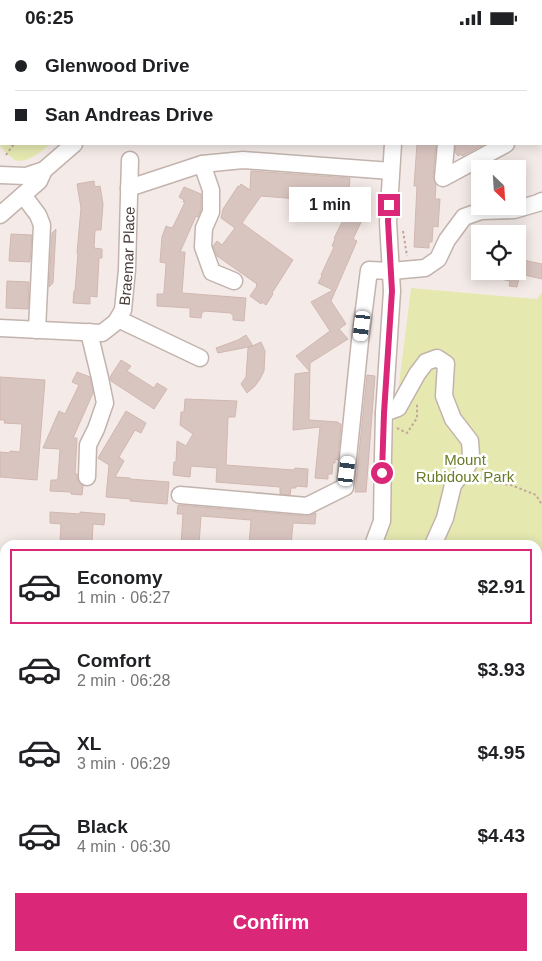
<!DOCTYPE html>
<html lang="en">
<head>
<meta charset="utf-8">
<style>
	body { margin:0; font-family:Helvetica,sans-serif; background:#f6f6f6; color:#202124; height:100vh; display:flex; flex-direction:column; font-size:19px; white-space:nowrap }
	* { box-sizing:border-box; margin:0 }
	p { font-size:16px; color:#757577 }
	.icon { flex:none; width:28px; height:28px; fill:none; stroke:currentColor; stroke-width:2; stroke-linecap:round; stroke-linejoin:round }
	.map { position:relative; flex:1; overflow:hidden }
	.details { position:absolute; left:0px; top:505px; width:542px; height:421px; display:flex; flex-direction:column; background:#fff; border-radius:15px 15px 0 0; box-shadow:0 2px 12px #0003 }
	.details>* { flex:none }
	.banner { position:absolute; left:0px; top:0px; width:542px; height:110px; box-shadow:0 2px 12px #0003; display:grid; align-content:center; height:110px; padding:0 15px; background:#fff }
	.needle { width:32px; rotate:155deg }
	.controls { position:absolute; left:471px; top:125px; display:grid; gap:10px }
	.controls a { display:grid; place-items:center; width:55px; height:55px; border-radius:0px; background:#fff; box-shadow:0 2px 12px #0003; font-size:25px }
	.end { position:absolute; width:22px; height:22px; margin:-11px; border:6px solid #db2777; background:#fff; box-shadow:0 0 0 2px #fff }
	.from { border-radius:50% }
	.bubble { position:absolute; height:35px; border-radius:0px; background:#fff; box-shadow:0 2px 12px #0003; font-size:16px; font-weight:600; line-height:35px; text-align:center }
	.car { position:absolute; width:15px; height:30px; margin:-15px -8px; border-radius:6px; box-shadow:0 0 4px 1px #0007; background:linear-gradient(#fff 24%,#345 0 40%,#fff 0 76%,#345 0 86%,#fff 0) }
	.banner b { display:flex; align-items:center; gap:18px; height:48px; font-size:19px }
	.banner b+b { border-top:1px solid #e0e0e0 }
	.banner i { width:12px; height:12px; background:#202124 }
	ul { padding:9px 0 0; list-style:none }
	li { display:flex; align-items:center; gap:15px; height:75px; margin:0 10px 8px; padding:0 5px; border:2px solid transparent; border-radius:0px }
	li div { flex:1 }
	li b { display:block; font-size:19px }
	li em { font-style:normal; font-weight:600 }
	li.current { border-color:#db2777 }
	li>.icon { width:45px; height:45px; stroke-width:1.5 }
	.cta { display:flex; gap:10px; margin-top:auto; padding:10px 15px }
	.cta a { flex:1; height:58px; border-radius:0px; background:#db2777; color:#fff; font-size:20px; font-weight:600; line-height:58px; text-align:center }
	.status { display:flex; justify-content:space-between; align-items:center; height:35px; padding:0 25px; background:#fff; direction:ltr }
	.status svg { height:14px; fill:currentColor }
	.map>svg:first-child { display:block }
	.green { fill:#e5e9b0 }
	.building { fill:#d9c5c0; stroke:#d1b7b0 }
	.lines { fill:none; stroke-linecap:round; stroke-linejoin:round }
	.minor-casing { stroke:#c3b3ad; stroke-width:19 }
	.path { stroke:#c2a59b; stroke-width:2; stroke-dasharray:2.5 2.5; stroke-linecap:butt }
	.minor { stroke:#fff; stroke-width:16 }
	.route { stroke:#db2777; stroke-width:6 }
	.labels { text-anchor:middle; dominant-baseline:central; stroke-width:5; stroke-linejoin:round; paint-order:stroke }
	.street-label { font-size:15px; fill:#473a36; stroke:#fff }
	.park-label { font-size:15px; fill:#677b28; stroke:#fff }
</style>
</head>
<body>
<div class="status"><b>06:25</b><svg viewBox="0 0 49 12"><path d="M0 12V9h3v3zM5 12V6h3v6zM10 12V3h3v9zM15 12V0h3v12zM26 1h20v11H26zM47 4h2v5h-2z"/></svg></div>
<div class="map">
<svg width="542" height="926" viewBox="0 0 542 926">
	<rect width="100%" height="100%" fill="#f4ebe8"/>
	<path class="green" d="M8 0H176L174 1H8Z
		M1 76V109H50C43 115 26 130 15 125 10 122 4 115 0 111Z
		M411 253 537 264 542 257V926H471V921H538V510H379Z
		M0 679 5 680V805H0Z"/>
	<path class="building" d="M417 109H436L433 142 436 149 435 164H440L438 192 433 191 432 207H429V213L414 212 417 151H414Z
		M456 109H485L462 121 461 119 458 121 455 117Z
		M251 136 350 143 348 168 261 161 242 188 293 225 272 258 273 259 266 270 262 267 261 269 250 261 257 251 256 250 257 249 217 221 213 211 217 206 222 210 235 193 221 183 223 174 238 151 239 152 241 149 250 155Z
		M94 146 95 152 100 151 103 169 101 195H95L94 213 102 214V223H99L97 262 90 261V269L73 268 74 256H75L78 218H77L81 173 77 149Z
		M184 152 201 159V175L198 182 196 181 180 217H185L182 258 246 263 244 286 233 285V279H231V278L204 276V277H202L201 283 190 282V273L157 271V259H163L164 257 166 230V228L160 227 162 202 166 191 171 193 172 192H173L185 167H183L184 165 179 162Z
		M349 174 364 181 353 204 357 206 331 266 346 289 339 294 348 304 310 328 309 385 338 387V388L341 389 338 425 335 424V428H333L332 439H328V444L315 443 320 392 293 395 295 339 310 337 296 321 330 296 311 267 333 255 318 248 322 241 321 240 334 212 332 211 335 204 334 203Z
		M56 194 53 248 49 252 52 198Z
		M11 199 32 200 30 227 9 226Z
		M518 224 542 229V244L520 239 517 252 509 251 510 246 485 241V236H518Z
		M7 246 29 247 28 274 6 273Z
		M246 300 253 311 218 318 216 313 238 305Z
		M261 307 265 316 264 336 260 344 255 351 247 358 241 349 246 342 248 313Z
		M121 325 131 331 127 336 154 353 157 348 167 354 154 374 111 346 110 342Z
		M77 337 90 342 93 358 73 403H77L75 439H77L78 446 83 451 82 460 71 459V457L50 456 51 445H57L58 443 60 414 43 413 59 376 65 379 79 350 72 347Z
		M367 340 375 341 366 457H355Z
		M0 342 45 345 37 445 0 442V417L10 418V416L20 417 22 389 4 388 5 385H0Z
		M185 364 237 366 235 382H228L226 430 294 435 295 433 308 434 307 452 296 451V453H291L290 460 280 459V452L216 447 217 433 191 431 190 442 173 440 174 427H176L177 406 186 411 193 399 180 390 181 377H184Z
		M126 376 146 388 141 398 135 395 119 422 124 426 115 442 130 443V444L169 447 167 469 130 466 131 464 106 462 109 430 98 423Z
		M178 470 306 481 316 478 315 489 293 488 291 510H249L251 485 201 481 199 510H181L183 479H177Z
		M50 477 80 479V477L105 479 104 490 93 489 92 509 60 508 61 489 50 488Z"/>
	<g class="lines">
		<defs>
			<g id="minor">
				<path d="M200 1 202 0"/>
				<path d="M399 1V0"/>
				<path d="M426 1V0"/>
				<path d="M538 1V0"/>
				<path d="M446 109 443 143 506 109"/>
				<path d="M202 129 211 155V177L204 193 203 212 212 237 234 246"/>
				<path d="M0 140 26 141 44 135 74 109"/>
				<path d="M129 153 202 129 243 125 391 136"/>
				<path d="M23 160 38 180 42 190 37 295"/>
				<path d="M0 180 39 146 44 135"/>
				<path d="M118 284 200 323"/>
				<path id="s1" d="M0 293 102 298 116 287 123 275 127 235 130 125"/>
				<path d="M384 378 398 373 417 339 426 327 437 323 446 329 444 361 453 384 470 406 471 420 468 430 453 450 445 483 433 510"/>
				<path d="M87 442 88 410 96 394 105 368 100 343 89 297"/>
				<path d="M180 460 307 471 345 452 360 306 369 235 391 236 425 233 438 224 447 205 464 182 481 176 514 175 538 168 542 166"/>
				<path d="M373 510 382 486 383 421 384 378 392 256 388 187 393 109"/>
				<path d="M538 605 542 609"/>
				<path d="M538 785 542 770"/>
				<path d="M0 826 5 827"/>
				<path d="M528 921 529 926"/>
				<path d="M45 926V921"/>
				<path d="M218 926 219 921"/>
				<path d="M391 926 392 921"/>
			</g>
		</defs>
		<use href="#minor" class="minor-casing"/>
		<path class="path" d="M34 1 35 0
			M136 1 138 0
			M6 120 14 109
			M403 196 407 221
			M397 393 407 398 417 383V369
			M482 434 493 448 511 450 536 460 542 470
			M0 695 5 696
			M0 736H5
			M0 769 5 770
			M0 792 5 791"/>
		<use href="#minor" class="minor"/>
	</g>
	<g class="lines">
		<path class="route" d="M382 438 384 378 392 256 388 186 389 170"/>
	</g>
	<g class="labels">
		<g class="street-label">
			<text stroke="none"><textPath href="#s1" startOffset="188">Braemar Place</textPath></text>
		</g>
		<g class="park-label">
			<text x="465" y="424">Mount<tspan x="465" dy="17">Rubidoux Park</tspan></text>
		</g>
	</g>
</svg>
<div class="controls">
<a><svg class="needle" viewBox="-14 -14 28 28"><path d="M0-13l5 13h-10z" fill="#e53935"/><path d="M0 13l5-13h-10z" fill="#757577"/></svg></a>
<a><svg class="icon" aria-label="locate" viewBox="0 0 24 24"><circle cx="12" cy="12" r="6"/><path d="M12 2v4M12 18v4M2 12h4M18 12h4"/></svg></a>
</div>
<i class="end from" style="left:382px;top:438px"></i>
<i class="end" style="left:389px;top:170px"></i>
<div class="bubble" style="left:289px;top:152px;width:82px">1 min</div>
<i class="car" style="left:362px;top:291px;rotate:187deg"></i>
<i class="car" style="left:347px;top:436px;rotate:7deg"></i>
<div class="banner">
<b><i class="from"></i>Glenwood Drive</b>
<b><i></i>San Andreas Drive</b>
</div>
<section class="details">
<ul>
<li class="current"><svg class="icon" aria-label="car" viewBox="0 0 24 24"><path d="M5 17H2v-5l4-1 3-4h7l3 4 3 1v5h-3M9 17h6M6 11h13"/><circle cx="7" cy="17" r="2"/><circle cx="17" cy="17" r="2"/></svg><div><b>Economy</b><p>1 min · 06:27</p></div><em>$2.91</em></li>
<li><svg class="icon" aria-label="car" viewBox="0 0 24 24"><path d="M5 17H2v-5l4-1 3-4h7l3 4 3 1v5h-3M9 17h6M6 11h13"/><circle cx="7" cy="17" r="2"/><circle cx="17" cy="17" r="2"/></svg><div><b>Comfort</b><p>2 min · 06:28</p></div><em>$3.93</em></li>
<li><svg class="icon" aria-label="car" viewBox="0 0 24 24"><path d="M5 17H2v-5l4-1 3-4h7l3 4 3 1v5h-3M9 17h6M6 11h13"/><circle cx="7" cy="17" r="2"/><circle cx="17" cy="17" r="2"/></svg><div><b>XL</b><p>3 min · 06:29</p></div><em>$4.95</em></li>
<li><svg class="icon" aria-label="car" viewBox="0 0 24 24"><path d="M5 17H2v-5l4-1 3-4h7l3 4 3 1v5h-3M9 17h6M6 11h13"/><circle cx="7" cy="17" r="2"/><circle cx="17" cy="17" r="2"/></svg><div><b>Black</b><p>4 min · 06:30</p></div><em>$4.43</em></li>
</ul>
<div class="cta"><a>Confirm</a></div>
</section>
</div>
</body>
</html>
